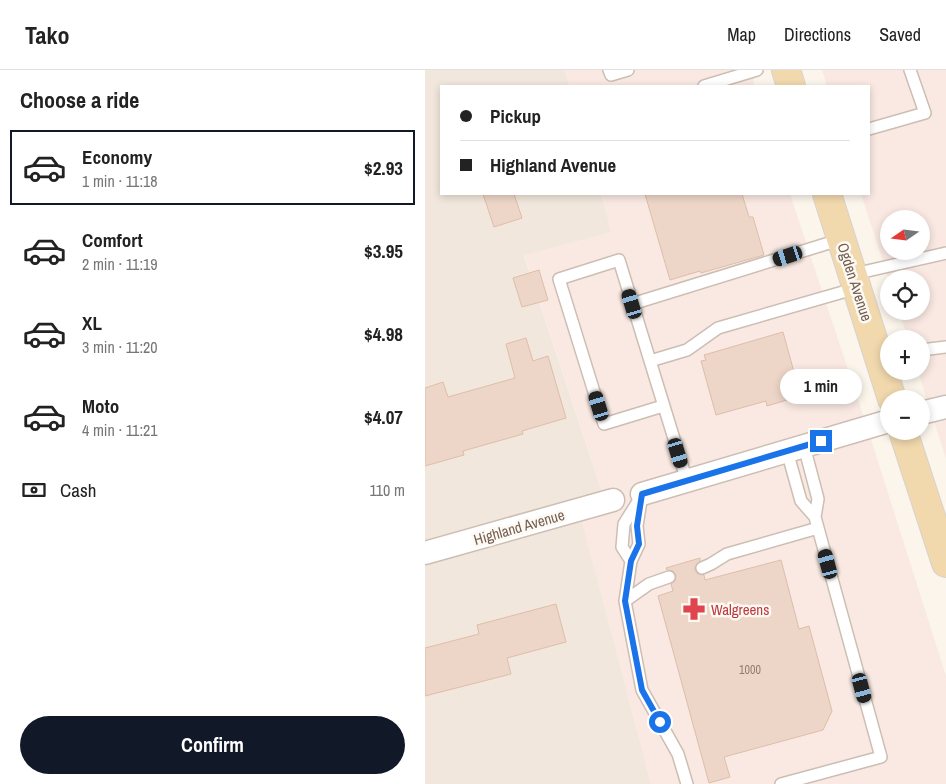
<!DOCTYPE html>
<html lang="en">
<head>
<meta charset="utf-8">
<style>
	body { margin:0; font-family:"Archivo Narrow",sans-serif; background:#f2f2f2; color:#222; height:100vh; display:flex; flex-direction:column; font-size:19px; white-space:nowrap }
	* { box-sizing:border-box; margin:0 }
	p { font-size:16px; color:#767676 }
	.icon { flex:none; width:28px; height:28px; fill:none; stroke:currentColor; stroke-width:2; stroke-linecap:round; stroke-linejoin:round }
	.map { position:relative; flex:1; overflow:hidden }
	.panel { display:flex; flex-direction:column; background:#fff; width:425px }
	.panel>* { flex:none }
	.top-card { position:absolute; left:15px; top:15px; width:430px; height:110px; border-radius:0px; box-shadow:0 2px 8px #0003; display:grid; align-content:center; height:110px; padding:0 20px; background:#fff }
	.needle { width:32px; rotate:256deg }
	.controls { position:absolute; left:455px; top:140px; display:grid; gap:10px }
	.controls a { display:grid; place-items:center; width:50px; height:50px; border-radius:50%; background:#fff; box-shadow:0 2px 8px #0003; font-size:25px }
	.end { position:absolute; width:22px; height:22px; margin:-11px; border:6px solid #1a73e8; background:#fff; box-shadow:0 0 0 2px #fff }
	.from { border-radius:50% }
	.bubble { position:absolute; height:35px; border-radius:18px; background:#fff; box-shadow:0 2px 8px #0003; font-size:16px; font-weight:700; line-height:35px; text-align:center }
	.car { position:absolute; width:15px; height:30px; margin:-15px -8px; border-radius:6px; box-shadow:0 0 4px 1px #0007; background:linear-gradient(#222 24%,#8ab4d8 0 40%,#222 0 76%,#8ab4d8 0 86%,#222 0) }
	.top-card b { display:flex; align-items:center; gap:18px; height:48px; font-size:19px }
	.top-card b+b { border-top:1px solid #e0e0e0 }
	.top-card i { width:12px; height:12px; background:#222 }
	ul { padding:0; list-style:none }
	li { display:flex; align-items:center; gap:15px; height:75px; margin:0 10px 8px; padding:0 10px; border:2px solid transparent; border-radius:0px }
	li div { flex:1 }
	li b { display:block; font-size:19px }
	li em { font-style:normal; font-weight:700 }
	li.on { border-color:#111827 }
	li>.icon { width:45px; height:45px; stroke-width:1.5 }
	h2 { padding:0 20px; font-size:22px; line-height:60px }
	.pay { display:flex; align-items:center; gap:12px; height:55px; padding:0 20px; font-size:19px }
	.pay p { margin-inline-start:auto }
	.action { display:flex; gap:10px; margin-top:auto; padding:10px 20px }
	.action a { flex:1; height:58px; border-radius:30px; background:#111827; color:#fff; font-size:20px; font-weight:700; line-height:58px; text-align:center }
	header { display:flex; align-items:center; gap:30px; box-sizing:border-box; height:70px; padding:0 25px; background:#fff; border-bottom:1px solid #e0e0e0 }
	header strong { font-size:24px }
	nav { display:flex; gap:28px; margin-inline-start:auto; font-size:18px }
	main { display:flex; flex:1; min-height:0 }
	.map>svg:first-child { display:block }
	.residential { fill:#f2e7dc }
	.commercial { fill:#f9e9e2; fill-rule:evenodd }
	.building { fill:#edd6c7; stroke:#debda9 }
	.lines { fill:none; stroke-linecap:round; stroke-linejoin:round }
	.lane-casing { stroke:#ccbeb3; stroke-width:14 }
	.street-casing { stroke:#ccbeb3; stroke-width:25 }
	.primary-casing { stroke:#d8d2ce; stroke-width:30 }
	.lane { stroke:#fff; stroke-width:11 }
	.street { stroke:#fff; stroke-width:22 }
	.primary { stroke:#f1d8ad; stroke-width:28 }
	.route { stroke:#1a73e8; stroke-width:6 }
	.labels { text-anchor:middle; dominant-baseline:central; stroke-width:5; stroke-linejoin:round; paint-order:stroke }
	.number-label { font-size:12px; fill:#927c6e }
	.street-label { font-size:15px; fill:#745e51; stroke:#fdf9f3 }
	.health-label { font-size:15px; fill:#be3a42; stroke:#fdf9f3; text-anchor:start }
</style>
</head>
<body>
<header>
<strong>Tako</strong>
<nav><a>Map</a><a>Directions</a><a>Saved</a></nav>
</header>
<main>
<section class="panel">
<h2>Choose a ride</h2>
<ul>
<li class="on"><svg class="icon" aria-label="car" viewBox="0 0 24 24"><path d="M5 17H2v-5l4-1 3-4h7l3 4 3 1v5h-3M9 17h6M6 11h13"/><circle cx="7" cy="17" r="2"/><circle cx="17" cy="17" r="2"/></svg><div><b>Economy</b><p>1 min · 11:18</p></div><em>$2.93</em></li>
<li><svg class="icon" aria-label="car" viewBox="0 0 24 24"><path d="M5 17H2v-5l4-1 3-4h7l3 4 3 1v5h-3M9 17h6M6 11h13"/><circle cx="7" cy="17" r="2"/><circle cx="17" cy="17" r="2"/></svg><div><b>Comfort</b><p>2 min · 11:19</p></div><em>$3.95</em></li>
<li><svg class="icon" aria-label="car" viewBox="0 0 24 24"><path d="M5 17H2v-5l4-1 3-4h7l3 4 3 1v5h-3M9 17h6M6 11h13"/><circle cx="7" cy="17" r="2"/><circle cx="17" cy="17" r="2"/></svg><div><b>XL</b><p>3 min · 11:20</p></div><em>$4.98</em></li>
<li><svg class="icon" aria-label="car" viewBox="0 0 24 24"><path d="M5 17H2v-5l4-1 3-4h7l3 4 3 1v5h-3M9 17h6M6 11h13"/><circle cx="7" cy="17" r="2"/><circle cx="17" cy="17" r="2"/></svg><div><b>Moto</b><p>4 min · 11:21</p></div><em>$4.07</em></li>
</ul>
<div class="pay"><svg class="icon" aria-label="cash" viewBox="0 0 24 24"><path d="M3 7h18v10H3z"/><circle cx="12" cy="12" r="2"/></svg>Cash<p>110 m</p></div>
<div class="action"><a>Confirm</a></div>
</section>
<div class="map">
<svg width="521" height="714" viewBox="0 0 521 714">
	<rect width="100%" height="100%" fill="#fbf5ec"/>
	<path class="residential" d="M0 0H140L144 16H16V124H176L187 162 99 186 181 434 155 441 226 714H0Z"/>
	<path class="commercial" d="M140 0H325L330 16H144Z
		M397 0H521V389L493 301H496V269H483L474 241H496V209L464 210 436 124H444V16H402ZM464 149H496V181H464Z
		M176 124H365L443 360 521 606V714H226L154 441 181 433 99 185 186 162Z"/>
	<path class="building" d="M58 124H89L97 148 69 157Z
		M220 124H317L324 147H328L339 185 276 203 275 201 245 210Z
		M114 200 123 230 97 237 88 208Z
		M358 262 372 313 362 330 342 336 341 331 291 345 276 291 281 290 279 285Z
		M101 268 108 291 123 286 141 348 97 361 98 364 38 381 39 385 0 396V318L18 312 23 327 90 308 81 274Z
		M275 488V491L270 497V501L273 504 279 505 280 510 356 490 374 559 384 556 407 641 398 660 299 687 305 707 284 713 233 526 248 521 246 514 250 511 251 505 248 501 242 500 241 498Z
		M131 534 141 572 82 588 86 604 0 626V578L54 564 52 555Z"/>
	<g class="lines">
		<defs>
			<path id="lane" d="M184 0 186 5 203 0
				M279 16 332 0
				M444 59 500 43 485 0
				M429 204 521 183
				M207 234 417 169
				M496 280 521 277
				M225 291 262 280 293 258 432 218
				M238 336 179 354 134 209 194 190 262 411
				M362 381 376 431 390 447
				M217 424 212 456 214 474 206 491 200 531 217 620 253 684 262 714
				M206 491 197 477 199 454 214 430
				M277 498 286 494 302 484 393 458
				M200 531 224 514 244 507
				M356 714 456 687 390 447 393 429 379 376"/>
			<path id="street" d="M496 343 521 337
				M217 424 464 351
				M0 483 188 430"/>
			<path id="primary" d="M361 0 366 16
				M402 124 467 329
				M478 361 521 493"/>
		</defs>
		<use href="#lane" class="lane-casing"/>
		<use href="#street" class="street-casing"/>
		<use href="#primary" class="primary-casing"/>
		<use href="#lane" class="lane"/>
		<use href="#street" class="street"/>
		<use href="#primary" class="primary"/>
	</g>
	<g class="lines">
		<path class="route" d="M235 652 217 620 200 531 206 491 214 474 212 456 217 424 396 371"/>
	</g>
	<defs>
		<symbol id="pharmacy-bare" viewBox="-9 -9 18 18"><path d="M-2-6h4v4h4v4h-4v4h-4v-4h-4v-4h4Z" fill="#e0444e" stroke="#fdf9f3" stroke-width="2.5" paint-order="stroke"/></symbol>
	</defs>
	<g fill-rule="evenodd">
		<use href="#pharmacy-bare" x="253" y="523" width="32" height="32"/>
	</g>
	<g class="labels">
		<g class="number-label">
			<text x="325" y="600">1000</text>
		</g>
		<g class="street-label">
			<text transform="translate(430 212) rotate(72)">Ogden Avenue</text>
			<text transform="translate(94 457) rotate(-16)">Highland Avenue</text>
		</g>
		<g class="health-label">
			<text x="286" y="539">Walgreens</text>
		</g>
	</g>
</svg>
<div class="controls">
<a><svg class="needle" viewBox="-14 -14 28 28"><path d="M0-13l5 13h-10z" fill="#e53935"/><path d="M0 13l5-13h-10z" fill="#767676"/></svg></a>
<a><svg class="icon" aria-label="locate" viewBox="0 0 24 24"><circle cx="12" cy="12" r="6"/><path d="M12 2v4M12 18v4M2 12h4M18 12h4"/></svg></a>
<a>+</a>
<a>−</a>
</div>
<i class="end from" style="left:235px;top:652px"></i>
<i class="end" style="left:396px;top:371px"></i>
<div class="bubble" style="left:355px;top:299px;width:82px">1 min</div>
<i class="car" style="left:363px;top:186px;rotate:252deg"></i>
<i class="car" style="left:207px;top:234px;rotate:343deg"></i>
<i class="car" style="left:174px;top:336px;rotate:343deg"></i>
<i class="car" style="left:253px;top:383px;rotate:163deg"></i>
<i class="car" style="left:403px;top:494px;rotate:345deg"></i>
<i class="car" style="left:437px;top:618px;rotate:165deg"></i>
<div class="top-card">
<b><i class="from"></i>Pickup</b>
<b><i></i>Highland Avenue</b>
</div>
</div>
</main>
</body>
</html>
